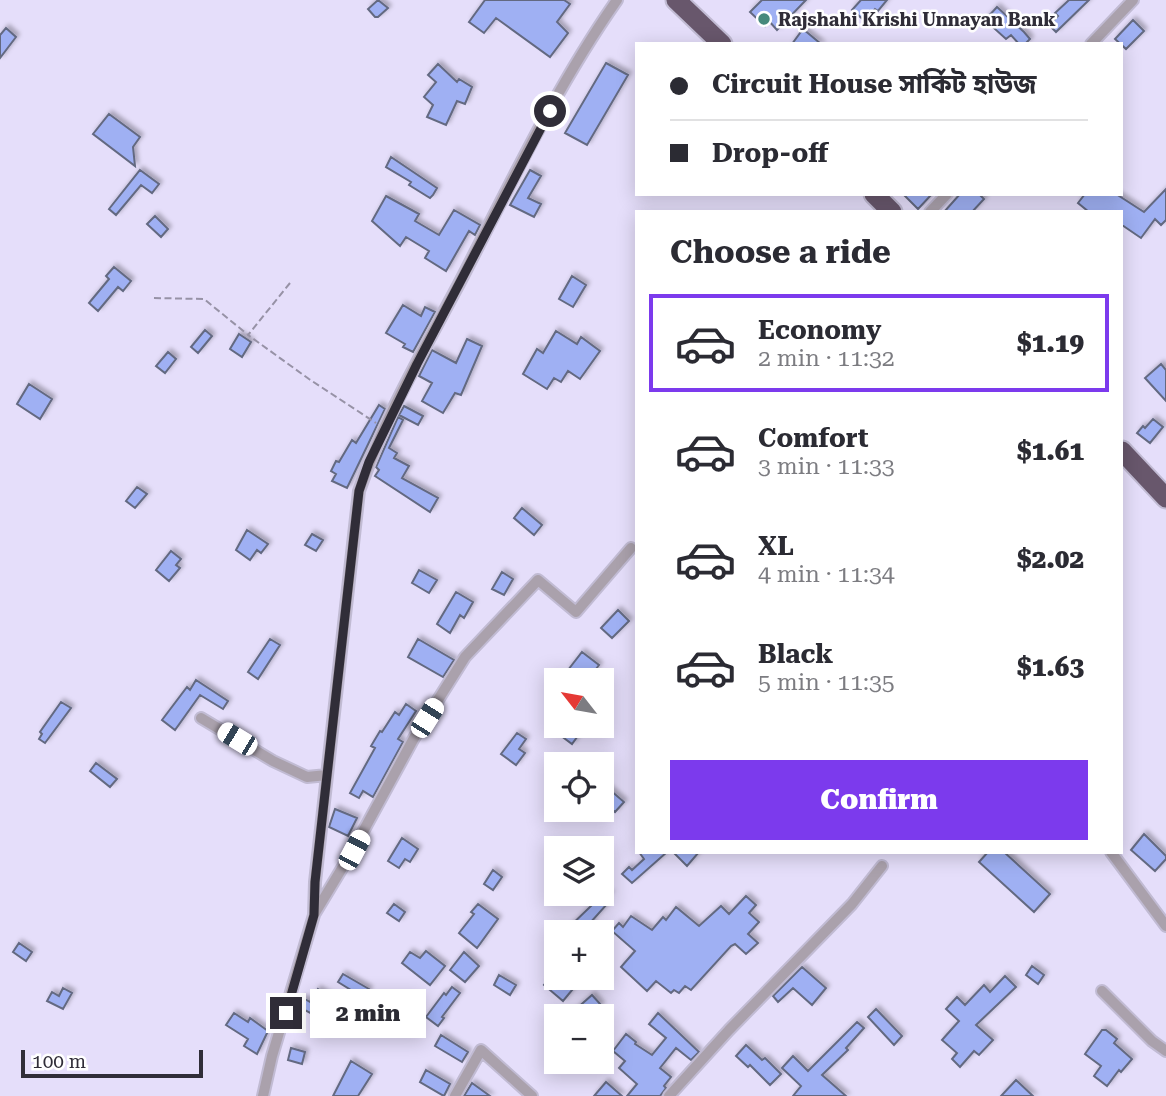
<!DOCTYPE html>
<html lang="en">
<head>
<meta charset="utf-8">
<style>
	body { margin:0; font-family:"Roboto Serif","Noto Sans Bengali",serif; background:#f2f2f3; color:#2b2b33; height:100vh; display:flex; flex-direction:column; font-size:26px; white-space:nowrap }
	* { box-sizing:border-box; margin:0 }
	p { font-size:23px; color:#7c7c81 }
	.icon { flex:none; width:38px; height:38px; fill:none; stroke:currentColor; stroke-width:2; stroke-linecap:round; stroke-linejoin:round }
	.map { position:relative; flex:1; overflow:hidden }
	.panel { position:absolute; left:635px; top:210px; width:488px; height:644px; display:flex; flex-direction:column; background:#fff; border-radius:0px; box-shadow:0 4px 18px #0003 }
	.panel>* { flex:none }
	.banner { position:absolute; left:635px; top:42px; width:488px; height:154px; border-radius:0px; box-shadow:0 4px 18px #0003; display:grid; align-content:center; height:154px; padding:0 35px; background:#fff }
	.needle { width:46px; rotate:301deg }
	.buttons { position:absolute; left:544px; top:668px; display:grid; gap:14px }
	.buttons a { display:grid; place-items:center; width:70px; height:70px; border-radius:0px; background:#fff; box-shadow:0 4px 18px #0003; font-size:35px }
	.scale { position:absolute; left:21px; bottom:18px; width:182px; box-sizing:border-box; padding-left:7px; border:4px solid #302d38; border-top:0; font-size:19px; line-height:24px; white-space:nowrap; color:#302d38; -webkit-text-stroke:5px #fff; paint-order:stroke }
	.end { position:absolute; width:32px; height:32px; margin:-16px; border:9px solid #302d38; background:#fff; box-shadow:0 0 0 4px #fff }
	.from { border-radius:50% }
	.bubble { position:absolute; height:49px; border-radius:0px; background:#fff; box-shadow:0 4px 18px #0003; font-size:23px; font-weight:800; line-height:49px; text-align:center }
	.car { position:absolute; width:21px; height:42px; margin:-21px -10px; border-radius:9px; box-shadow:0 0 5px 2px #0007; background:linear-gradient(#fff 24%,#345 0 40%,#fff 0 76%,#345 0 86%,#fff 0) }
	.banner b { display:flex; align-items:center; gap:24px; height:66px; font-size:26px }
	.banner b+b { border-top:2px solid #e1e1e2 }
	.banner i { width:18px; height:18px; background:#2b2b33 }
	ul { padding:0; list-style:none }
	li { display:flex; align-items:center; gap:21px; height:98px; margin:0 14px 10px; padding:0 21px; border:4px solid transparent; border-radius:0px }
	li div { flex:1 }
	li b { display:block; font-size:26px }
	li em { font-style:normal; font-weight:800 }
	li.active { border-color:#7c3aed }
	li>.icon { width:63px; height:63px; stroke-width:1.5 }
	h2 { padding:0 35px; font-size:32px; line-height:84px }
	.action { display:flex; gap:14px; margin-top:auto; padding:14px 35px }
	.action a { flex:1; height:80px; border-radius:0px; background:#7c3aed; color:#fff; font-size:28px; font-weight:800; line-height:80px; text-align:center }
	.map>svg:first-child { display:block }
	.building { fill:#9fb0f3; stroke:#636981; stroke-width:2; filter:url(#shadow) }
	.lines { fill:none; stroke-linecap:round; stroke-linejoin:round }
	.street-casing { stroke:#c1bbd3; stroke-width:14 }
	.highway-casing { stroke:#c1bbd3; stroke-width:23 }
	.path { stroke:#9792a6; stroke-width:2; stroke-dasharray:7 3.5; stroke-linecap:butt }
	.street { stroke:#aaa1ac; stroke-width:10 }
	.highway { stroke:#68576c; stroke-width:19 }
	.route { stroke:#302d38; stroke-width:9 }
	.poi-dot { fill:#46897c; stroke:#fff; stroke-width:2.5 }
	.labels { text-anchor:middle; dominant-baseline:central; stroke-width:5; stroke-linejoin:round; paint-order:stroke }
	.poi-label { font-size:18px; font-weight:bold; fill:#302d38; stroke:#fff; text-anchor:start }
</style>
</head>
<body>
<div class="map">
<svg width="1166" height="1096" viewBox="0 0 1166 1096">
	<defs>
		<filter id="shadow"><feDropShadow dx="3" dy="-3" stdDeviation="2" flood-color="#0004"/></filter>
	</defs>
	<rect width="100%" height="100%" fill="#e5defa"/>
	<path class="building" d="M378 0 388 8 378 17H375L368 9Z
		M485 0H564L570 4 557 22 568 33 550 57 496 18 484 33 469 22Z
		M762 0H806L777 30 769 21 765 26 750 12Z
		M861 0H887L878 11 875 9 865 21 852 10Z
		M1069 0H1089L1056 32 1049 25 1058 16 1055 13Z
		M997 7 1024 32 1030 39 1025 44H1019L1011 35 1006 39 985 20Z
		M1133 20 1144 31 1126 49 1115 39Z
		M6 28 16 37 0 58V35Z
		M803 29 821 44H792Z
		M606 63 628 75 587 145 565 133Z
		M438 64 457 82 459 79 472 87 465 104 457 101 446 125 427 117 433 105 424 97 436 82 428 75Z
		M109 114 140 137 133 147 135 166 93 134Z
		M391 157 437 188 433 195 430 198 409 185 411 182 386 167Z
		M140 170 159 184 152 193 141 185 116 215 109 209Z
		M530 170 541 176 528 198 541 204 534 217 510 205Z
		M1166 189V220L1161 225 1155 219 1141 238 1122 225V212H1089L1078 203 1085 194H1116L1144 212Z
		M903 194H932L918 209Z
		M960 194H979L984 199 972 212H944Z
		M386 196 419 214 415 221 439 235 454 210 480 225 475 235 469 231 446 271 425 258 429 251 406 237 400 246 372 221Z
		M155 216 168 229 161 237 147 224Z
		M114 267 131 281 123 291 118 287 98 311 89 303 109 279 106 276Z
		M572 276 586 285 573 307 559 299Z
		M403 305 421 316 425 307 435 312 413 352 403 347 405 344 386 333Z
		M205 330 212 336 198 353 191 347Z
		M556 331 577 344 581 337 600 351 580 379 568 371 561 382 554 378 547 389 523 374 537 349 543 353Z
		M239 334 251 342 242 357 230 349Z
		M467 339 482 346 461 395 455 393 443 413 422 401 432 383 419 376 432 350 456 363Z
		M168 352 176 359 165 373 156 366Z
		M1161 364 1166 370V401L1145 378Z
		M29 384 52 399 40 419 17 404Z
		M379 405 385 409 347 488 332 481 336 474 331 471 336 461 339 462 352 440 356 443Z
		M404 406 423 416 418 425 399 415Z
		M398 417 403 420 389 448 397 453 394 458 409 466 402 478 438 498 430 512 375 476 379 470 376 467Z
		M1153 419 1163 427 1150 443 1137 433 1143 426 1145 428Z
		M137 487 147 494 135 508 126 501Z
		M522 508 542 525 534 535 514 518Z
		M247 530 268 544 261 553 257 550 250 560 236 550Z
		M312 534 323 540 316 551 305 545Z
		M171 551 181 559 176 565 180 568 169 581 156 570Z
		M419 570 437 580 429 593 412 583Z
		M502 572 513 579 504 595 492 589Z
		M456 592 473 602 464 618 460 615 450 633 437 624Z
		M618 610 629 621 612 638 601 628Z
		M270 639 280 645 258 679 248 672Z
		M418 639 454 660 443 677 408 657Z
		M582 652 599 665 587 681H581L568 670Z
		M196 680 228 701 223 709 200 695 175 730 162 720 187 687 190 690Z
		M61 702 71 708 45 743 39 739 42 734 40 732Z
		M406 704 416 711 398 739 403 742 373 797 363 791 359 798 350 793 375 748 371 746 380 731 382 732 395 712 399 715Z
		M548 726H585L572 744Z
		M517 733 526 739 519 749 525 753 516 765 501 754Z
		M96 763 117 779 110 787 90 771Z
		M602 783 624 802 615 812 602 801Z
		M335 809 357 818 348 836 329 827Z
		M1144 834 1166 856V859L1155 871 1131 850Z
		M402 838 418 849 410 862 405 859 399 868 388 861Z
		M639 852H667L632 883 622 874 629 867 632 870 644 859Z
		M673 852H699L687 866Z
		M988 852H1004L1050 894 1034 912 979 862Z
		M493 870 502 877 493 890 484 884Z
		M579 894H610L604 900 608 903 590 923 599 933H563L591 906Z
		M746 896 756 905 749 913 759 922 748 934 758 943 746 954 735 944 731 946 691 990 685 986 679 993 674 990 671 993 656 981 647 991 621 967 635 951 612 931 619 923 623 927 631 916 652 930 663 917 666 920 676 907 699 926 721 906 729 914Z
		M394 904 405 912 399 921 387 913Z
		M478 904 498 919 477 948 459 933 474 914 471 912Z
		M19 943 32 952 26 961 13 952Z
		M426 951 445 966 430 985 402 963 410 952 420 958Z
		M464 952 479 966 465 982 450 970Z
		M1032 966 1044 975 1038 984 1026 975Z
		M802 967 826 988 812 1005 793 988 778 1002 773 996Z
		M554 973 556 978H582L563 1001 544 985Z
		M343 974 369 989 364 998 338 982Z
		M499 975 516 985 510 995 494 985Z
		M1005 976 1016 987 976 1025 993 1040 979 1055 974 1051 960 1067 952 1059 957 1053 942 1040 959 1021 946 1009 957 997 965 1005 984 985 990 992Z
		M452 987 460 993 442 1017 444 1018 438 1026 426 1017 444 993 446 995Z
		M63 988 72 993 63 1009 47 1001 52 992 59 996Z
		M318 989 331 997 323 1012 317 1009 314 1015 297 1006 303 998 310 1002Z
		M592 995 601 1005 587 1017H567Z
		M876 1009 902 1036 894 1045 868 1017Z
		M234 1013 248 1022 250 1018 268 1031 257 1054 244 1046 248 1039 226 1025Z
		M658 1013 699 1052 691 1060 676 1048 660 1068 671 1077 664 1086 666 1088 660 1096H627L637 1084 619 1068 625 1061 613 1051 626 1034 636 1042 635 1044 652 1055 666 1038 649 1024Z
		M857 1022 864 1028 846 1048 848 1050 822 1075 846 1096H793L801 1086 782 1068 793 1056 808 1071Z
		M1102 1030H1106L1117 1039 1114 1043 1132 1059 1121 1072 1119 1070 1107 1086 1094 1076 1101 1066 1085 1054Z
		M441 1035 468 1052 462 1062 435 1046Z
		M746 1045 762 1060 765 1058 781 1074 770 1085 750 1065 748 1067 736 1056Z
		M291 1048 305 1052 302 1064 288 1060Z
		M351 1061 372 1074 358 1096H333Z
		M426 1070 450 1084 444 1096 420 1082Z
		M1016 1080 1033 1096H1001Z
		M606 1082 622 1096H594Z
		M472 1083 490 1096H464Z"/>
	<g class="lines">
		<defs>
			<path id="street" d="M1091 44 1133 0
				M930 212 947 194
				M201 718 273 761 307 777 327 775
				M1111 852 1166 926
				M315 913 353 850 414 738 465 657 538 580 576 612 631 548
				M1102 991 1152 1041 1166 1051
				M263 1096 272 1056 314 915 315 882 359 491C384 418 425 348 461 280 510 185 556 87 617 0
				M455 1096 481 1050 532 1096
				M669 1096 729 1030 852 904 882 866"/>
			<path id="highway" d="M676 0 722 44
				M874 194 892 212
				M1122 451 1166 498"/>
		</defs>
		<use href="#street" class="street-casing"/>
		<use href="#highway" class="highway-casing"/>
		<path class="path" d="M290 283 248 335 309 379 376 423
			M154 298 204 299 247 334"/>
		<use href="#street" class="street"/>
		<use href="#highway" class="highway"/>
	</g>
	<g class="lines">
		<path class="route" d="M286 1013 314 915 315 882 359 491 369 462 417 364 550 111"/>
	</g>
	<circle class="poi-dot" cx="764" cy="19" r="7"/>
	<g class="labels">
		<g class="poi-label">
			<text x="778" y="19">Rajshahi Krishi Unnayan Bank</text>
		</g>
	</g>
</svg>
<div class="buttons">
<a><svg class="needle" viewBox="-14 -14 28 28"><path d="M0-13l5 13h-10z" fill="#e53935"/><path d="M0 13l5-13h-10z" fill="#7c7c81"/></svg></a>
<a><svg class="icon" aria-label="locate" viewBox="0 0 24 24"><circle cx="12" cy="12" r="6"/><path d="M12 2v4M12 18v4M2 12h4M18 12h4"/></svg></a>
<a><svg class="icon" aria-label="layers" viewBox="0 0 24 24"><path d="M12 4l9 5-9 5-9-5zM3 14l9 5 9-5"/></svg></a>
<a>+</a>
<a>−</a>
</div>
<div class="scale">100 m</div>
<i class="end from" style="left:550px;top:111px"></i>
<i class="end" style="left:286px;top:1013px"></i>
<div class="bubble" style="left:310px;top:989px;width:116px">2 min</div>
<i class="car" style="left:427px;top:718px;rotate:32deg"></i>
<i class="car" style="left:237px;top:739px;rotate:301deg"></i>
<i class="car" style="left:354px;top:850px;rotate:28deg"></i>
<div class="banner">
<b><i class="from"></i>Circuit House সার্কিট হাউজ</b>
<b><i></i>Drop-off</b>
</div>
<section class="panel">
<h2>Choose a ride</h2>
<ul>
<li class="active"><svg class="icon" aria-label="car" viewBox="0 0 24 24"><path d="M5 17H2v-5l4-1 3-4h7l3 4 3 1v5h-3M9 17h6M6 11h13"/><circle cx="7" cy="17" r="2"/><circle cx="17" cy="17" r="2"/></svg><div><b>Economy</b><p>2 min · 11:32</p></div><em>$1.19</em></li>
<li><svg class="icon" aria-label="car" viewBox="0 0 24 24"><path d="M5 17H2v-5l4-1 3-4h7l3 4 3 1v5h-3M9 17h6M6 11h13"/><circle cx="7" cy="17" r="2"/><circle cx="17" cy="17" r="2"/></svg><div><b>Comfort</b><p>3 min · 11:33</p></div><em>$1.61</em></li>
<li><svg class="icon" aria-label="car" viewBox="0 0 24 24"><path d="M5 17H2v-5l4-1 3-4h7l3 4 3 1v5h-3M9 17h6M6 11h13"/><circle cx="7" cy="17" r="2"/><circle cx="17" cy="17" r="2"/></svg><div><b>XL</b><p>4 min · 11:34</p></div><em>$2.02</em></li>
<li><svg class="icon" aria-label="car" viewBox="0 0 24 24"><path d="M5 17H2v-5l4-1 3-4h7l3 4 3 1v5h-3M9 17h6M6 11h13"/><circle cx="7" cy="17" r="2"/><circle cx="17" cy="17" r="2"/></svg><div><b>Black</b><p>5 min · 11:35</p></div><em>$1.63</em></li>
</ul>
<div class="action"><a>Confirm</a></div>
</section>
</div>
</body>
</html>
